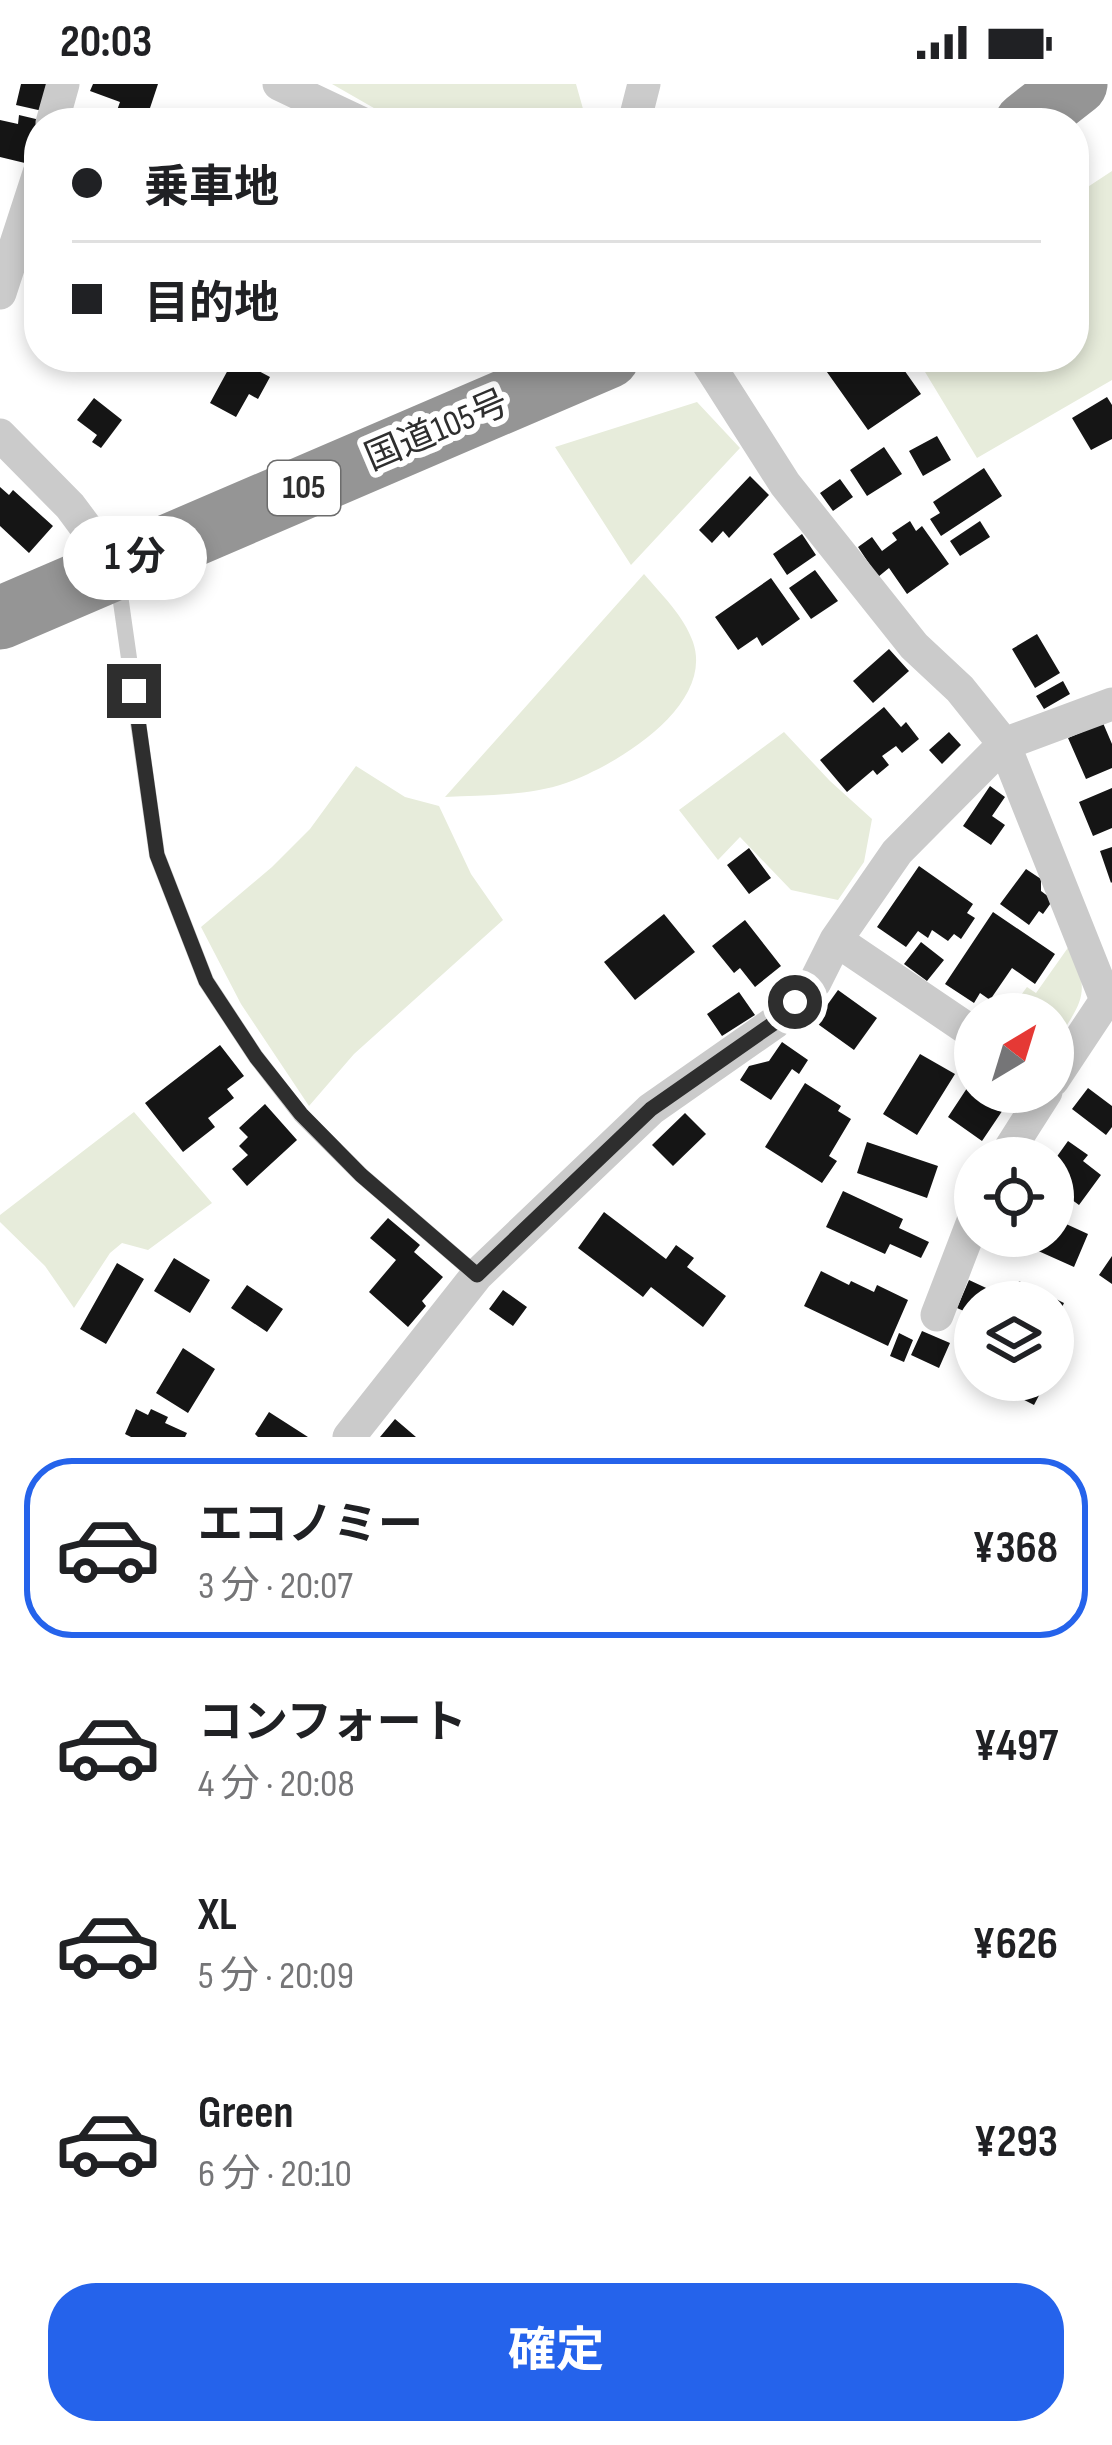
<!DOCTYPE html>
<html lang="ja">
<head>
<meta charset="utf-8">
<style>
	body { margin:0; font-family:"Sofia Sans Condensed","Noto Sans JP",sans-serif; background:#f2f2f2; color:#202124; height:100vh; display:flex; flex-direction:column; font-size:45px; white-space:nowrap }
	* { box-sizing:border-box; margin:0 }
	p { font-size:39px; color:#757577 }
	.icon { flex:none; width:66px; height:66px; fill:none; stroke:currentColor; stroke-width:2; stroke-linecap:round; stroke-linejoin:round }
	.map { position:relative; height:1353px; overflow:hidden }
	.details { display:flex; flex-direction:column; background:#fff; flex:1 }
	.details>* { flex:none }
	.top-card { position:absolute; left:24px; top:24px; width:1065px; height:264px; border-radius:48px; box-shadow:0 6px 18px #0003; display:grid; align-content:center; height:264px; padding:0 48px; background:#fff }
	.needle { width:78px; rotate:38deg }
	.tools { position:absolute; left:954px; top:909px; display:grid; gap:24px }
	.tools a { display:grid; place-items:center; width:120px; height:120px; border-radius:50%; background:#fff; box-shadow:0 6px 18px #0003; font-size:60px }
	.end { position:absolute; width:54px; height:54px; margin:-27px; border:15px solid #2e2e2e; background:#fff; box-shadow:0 0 0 6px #fff }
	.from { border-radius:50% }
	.bubble { position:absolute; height:84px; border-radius:42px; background:#fff; box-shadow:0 6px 18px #0003; font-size:39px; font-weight:700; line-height:84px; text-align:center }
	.top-card b { display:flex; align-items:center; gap:42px; height:114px; font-size:45px }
	.top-card b+b { border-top:3px solid #e0e0e0 }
	.top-card i { width:30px; height:30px; background:#202124 }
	ul { padding:21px 0 0; list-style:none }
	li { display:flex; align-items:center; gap:36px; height:180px; margin:0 24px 18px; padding:0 24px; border:6px solid transparent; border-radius:48px }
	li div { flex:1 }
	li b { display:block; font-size:45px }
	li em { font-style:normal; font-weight:700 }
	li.on { border-color:#2563eb }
	li>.icon { width:108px; height:108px; stroke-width:1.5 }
	.cta { display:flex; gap:24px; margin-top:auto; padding:24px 48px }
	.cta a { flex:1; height:138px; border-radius:48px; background:#2563eb; color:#fff; font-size:48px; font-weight:700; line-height:138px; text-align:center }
	.status { display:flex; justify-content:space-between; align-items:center; height:84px; padding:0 60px; background:#fff; direction:ltr }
	.status svg { height:33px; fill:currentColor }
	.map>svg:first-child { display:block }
	.green { fill:#e7ecdb }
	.building { fill:#151515 }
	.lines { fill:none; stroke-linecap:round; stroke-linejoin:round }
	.lane { stroke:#cbcbcb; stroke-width:16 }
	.street { stroke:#cbcbcb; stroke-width:33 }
	.highway { stroke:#959595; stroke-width:63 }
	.route { stroke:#2e2e2e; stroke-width:15 }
	.labels { text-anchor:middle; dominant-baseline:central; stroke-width:12; stroke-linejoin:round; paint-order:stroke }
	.shield { fill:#fff; stroke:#6d6d6d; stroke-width:3 }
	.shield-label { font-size:33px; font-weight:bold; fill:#2e2e2e }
	.street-label { font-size:36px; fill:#2e2e2e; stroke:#fff }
</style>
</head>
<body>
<div class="status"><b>20:03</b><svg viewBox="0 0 49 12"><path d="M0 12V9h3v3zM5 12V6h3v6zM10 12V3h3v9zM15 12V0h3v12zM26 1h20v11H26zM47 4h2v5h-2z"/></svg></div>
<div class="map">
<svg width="1112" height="1353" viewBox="0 0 1112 1353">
	<rect width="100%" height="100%" fill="#fff"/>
	<path class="green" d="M332 0H576L587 39H400Z
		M1112 87V296L977 374 916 273H1074V112Z
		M697 318 740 364 631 481 555 363Z
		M644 490C661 510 684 532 693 558 715 622 615 682 566 699 529 712 484 711 445 713Z
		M784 648 830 697 872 735 864 778 838 816 791 806 740 753 718 776 679 726Z
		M356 682 405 713 439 722 471 790 503 836 354 970 309 1022 241 920 201 843 272 783 310 745Z
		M1072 858C1090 917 1083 913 1053 964V930H1007L1027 903 1036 909Z
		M134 1028 212 1119 148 1166 122 1159 110 1169 74 1224 45 1182 0 1138V1131Z"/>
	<path class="building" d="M21 0H54L47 28 16 21Z
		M93 0H158L145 39H135L115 32 120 18 90 7Z
		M19 31 40 36 29 80 0 73V36L18 40Z
		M235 273H256L251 283 270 293 258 315 249 310 236 333 210 319Z
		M261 273H288L278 286Z
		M833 273H895L921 310 868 346 822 281Z
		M1107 313 1112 321V355L1091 366 1072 334Z
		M94 314 122 336 101 364 92 358 97 351 77 336Z
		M937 352 951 376 923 392 909 367Z
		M884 363 902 390 867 412 850 386Z
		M984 384 1002 412 941 452 930 435 940 429 933 418Z
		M750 392 769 411 729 454 723 447 712 459 699 446Z
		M840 395 853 413 833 427 820 409Z
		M0 403 9 411 13 406 53 442 29 469 0 442Z
		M910 437 916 447 922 442 949 480 907 510 889 484 878 493 858 463 872 453 882 467 897 456 892 449Z
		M980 437 990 453 960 472 950 457Z
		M802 450 816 471 787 491 773 470Z
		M815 486 838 517 811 535 789 504Z
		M771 494 800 535 762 562 757 553 738 566 715 533Z
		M1037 550 1060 589 1035 604 1012 565Z
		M889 565 909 587 873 619 853 597Z
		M1063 597 1070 610 1044 625 1036 612Z
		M884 623 901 643 906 638 919 655 902 669 896 662 882 672 889 681 877 691 873 686 847 708 820 676Z
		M1103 639 1112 660V684L1086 695 1068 654Z
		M949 648 961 661 942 680 929 666Z
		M990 702 1005 713 992 732 1005 741 991 761 963 742Z
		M1112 704V744L1093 752 1079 718Z
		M1112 763V798L1111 799 1100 767Z
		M749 764 771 794 749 810 727 781Z
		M919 782 973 820 967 829 975 834 961 855 954 850 948 857 932 846 928 854 918 847 906 863 877 843Z
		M1026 785 1041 795V807L1053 816 1043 830 1039 827 1029 841 1000 820Z
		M993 828 1055 870 1035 900 1012 884 990 916 980 909 974 919 945 900Z
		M664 830 695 868 635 916 604 878Z
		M745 836 781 882 755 903 740 884 734 889 712 862Z
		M921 858 944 876 927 897 904 880Z
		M838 906 877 934 854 966 815 938Z
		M739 908 755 931 722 952 707 930Z
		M782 958 808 976 799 990 792 985 771 1016 740 996 749 982 769 977Z
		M220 961 244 992 227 1005 234 1014 208 1034 215 1043 183 1068 145 1019Z
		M920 970 955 990 917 1051 883 1030Z
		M975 992V1008H1015L982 1057 948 1033Z
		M805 999 841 1022 838 1027 851 1035 829 1072 837 1077 822 1099 765 1063Z
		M1088 1004 1112 1022V1043L1106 1051 1072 1025Z
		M265 1020 297 1056 247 1102 232 1085 248 1071 239 1062 248 1053 239 1044Z
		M685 1029 706 1050 673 1082 652 1061Z
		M1068 1057 1088 1071 1083 1077 1101 1091 1079 1121 1053 1102V1078Z
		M867 1058 938 1082 927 1114 857 1089Z
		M843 1107 903 1135 899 1144 929 1158 921 1174 890 1160 885 1170 826 1143Z
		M604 1128 666 1175 676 1161 694 1174 687 1183 726 1212 703 1243 651 1203 643 1213 578 1164Z
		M388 1134 420 1161 414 1168 443 1193 422 1217 426 1222 408 1243 369 1208 396 1176 370 1154Z
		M1053 1134 1088 1150 1074 1183 1016 1157 1018 1152H1053Z
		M1112 1172V1200L1099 1191Z
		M174 1174 210 1196 190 1229 154 1207Z
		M117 1179 144 1195 106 1260 80 1245Z
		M821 1187 849 1201 851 1197 874 1208 877 1201 908 1216 888 1262 804 1222Z
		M969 1196 997 1209 993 1218H975V1232L957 1224Z
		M1019 1197 1064 1219 1053 1242V1218H999L1008 1201 1015 1205Z
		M247 1201 283 1225 267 1248 231 1224Z
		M503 1206 527 1223 513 1242 489 1225Z
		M922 1247 950 1259 939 1284 911 1271Z
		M899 1249 913 1256 904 1278 890 1272Z
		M183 1264 215 1285 188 1329 156 1309Z
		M985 1296H1047L1034 1321Z
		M136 1325 148 1331 151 1325 168 1333 165 1339 187 1349 185 1353H131L125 1350Z
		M269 1328 308 1353H258L255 1350Z
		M395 1335 416 1353H380Z"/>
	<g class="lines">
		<path class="lane" d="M118 497 157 771 206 897 256 973 301 1031 361 1091 477 1191"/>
		<path class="street" d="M279 0 361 39
			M52 39 63 0
			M634 39 644 0
			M0 209 39 89
			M704 273 785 400 914 562 960 605 1004 660 1106 916 1053 996
			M0 351 70 422 116 484
			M836 856 975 950
			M1004 1074 1046 1008
			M937 1231 975 1132
			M349 1353 477 1191 651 1025 774 939 815 898 836 856 897 768 1004 660 1112 620"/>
		<path class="highway" d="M1026 39 1076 0
			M0 534 608 273"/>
	</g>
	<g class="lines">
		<path class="route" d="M134 607 157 771 206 897 256 973 301 1030 361 1091 477 1191 651 1025 774 939 795 918"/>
	</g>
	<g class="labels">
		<rect class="shield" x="268" y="377" width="72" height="54" rx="9"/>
		<g class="shield-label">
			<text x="304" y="404">105</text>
		</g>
		<g class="street-label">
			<text transform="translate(437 347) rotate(-23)">国道105号</text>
		</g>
	</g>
</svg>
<div class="tools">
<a><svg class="needle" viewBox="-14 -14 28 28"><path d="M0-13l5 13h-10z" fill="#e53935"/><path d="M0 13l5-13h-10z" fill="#757577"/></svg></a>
<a><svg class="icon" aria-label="locate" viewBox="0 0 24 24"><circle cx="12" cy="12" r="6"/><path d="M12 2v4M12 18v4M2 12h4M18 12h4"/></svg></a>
<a><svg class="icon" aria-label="layers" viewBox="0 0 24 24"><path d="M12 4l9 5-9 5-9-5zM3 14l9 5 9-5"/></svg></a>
</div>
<i class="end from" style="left:795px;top:918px"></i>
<i class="end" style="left:134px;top:607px"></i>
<div class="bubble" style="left:63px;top:432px;width:144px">1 分</div>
<div class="top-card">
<b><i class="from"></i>乗車地</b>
<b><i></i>目的地</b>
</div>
</div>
<section class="details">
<ul>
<li class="on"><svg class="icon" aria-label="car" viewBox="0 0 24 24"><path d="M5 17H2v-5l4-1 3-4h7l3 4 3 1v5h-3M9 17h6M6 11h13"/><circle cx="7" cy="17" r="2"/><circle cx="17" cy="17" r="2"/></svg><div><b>エコノミー</b><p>3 分 · 20:07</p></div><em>¥368</em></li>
<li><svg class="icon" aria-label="car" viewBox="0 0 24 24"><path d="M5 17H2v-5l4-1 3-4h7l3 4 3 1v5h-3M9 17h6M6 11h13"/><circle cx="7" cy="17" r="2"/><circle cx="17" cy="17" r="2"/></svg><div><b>コンフォート</b><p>4 分 · 20:08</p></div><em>¥497</em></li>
<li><svg class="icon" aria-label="car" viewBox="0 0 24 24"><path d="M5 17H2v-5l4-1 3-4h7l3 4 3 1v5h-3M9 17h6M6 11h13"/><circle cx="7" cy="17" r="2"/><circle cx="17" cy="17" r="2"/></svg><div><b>XL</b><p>5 分 · 20:09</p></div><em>¥626</em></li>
<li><svg class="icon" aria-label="car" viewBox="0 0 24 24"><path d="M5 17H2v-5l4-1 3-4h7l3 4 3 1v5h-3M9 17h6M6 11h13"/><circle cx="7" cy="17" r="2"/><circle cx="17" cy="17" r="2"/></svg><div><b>Green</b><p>6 分 · 20:10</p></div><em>¥293</em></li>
</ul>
<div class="cta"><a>確定</a></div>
</section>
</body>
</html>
